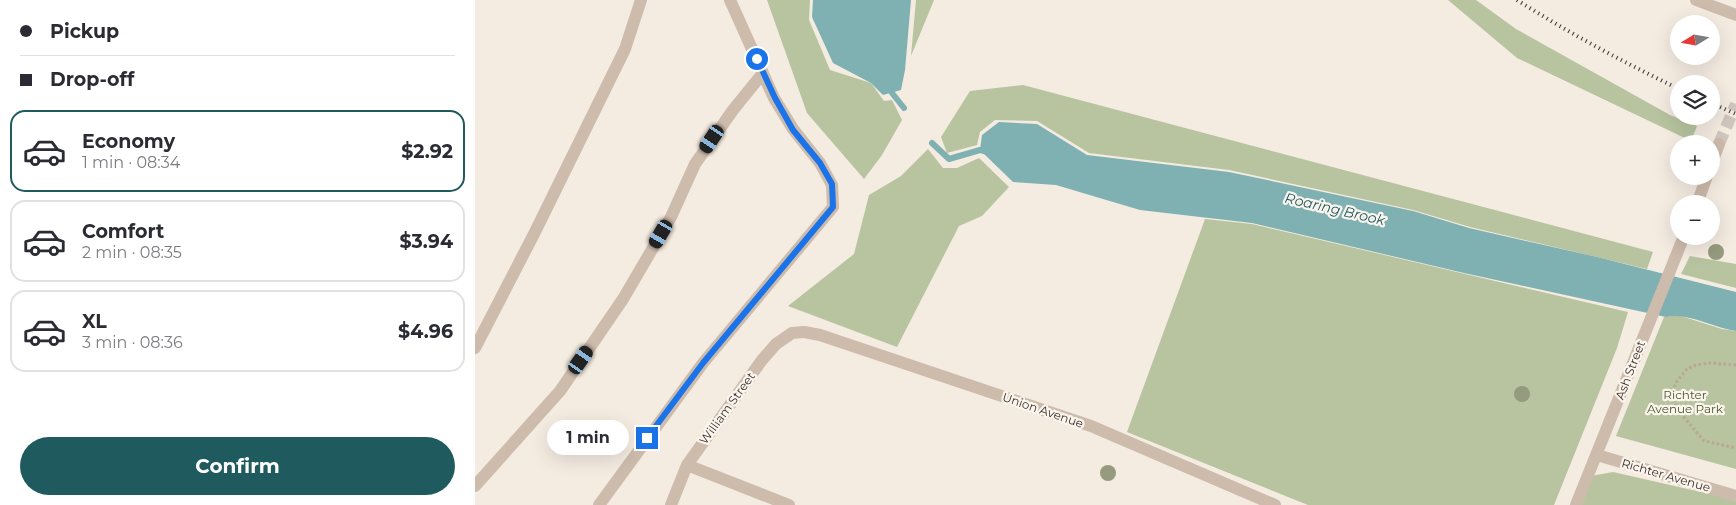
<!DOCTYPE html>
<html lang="en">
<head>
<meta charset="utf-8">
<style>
	body { margin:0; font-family:Montserrat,sans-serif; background:#f2f2f3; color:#2b2b33; height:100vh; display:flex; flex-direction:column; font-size:19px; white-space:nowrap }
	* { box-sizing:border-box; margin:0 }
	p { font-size:16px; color:#7c7c81 }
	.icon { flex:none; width:28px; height:28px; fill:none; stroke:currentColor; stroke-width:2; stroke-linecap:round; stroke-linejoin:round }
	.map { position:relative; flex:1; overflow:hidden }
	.side { display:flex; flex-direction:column; background:#fff; width:475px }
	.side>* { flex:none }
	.guide { display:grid; align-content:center; height:110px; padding:0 20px; background:#fff }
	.needle { width:32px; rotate:259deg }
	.controls { position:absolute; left:1195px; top:15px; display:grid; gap:10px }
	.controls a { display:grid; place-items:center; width:50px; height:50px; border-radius:50%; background:#fff; box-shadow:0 5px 20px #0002; font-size:25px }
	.end { position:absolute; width:22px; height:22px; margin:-11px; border:6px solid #1a73e8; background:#fff; box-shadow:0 0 0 2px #fff }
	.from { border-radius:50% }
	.bubble { position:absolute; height:35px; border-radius:18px; background:#fff; box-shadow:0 5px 20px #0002; font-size:16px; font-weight:700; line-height:35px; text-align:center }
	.car { position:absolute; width:15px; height:30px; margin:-15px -8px; border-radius:6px; box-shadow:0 0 4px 1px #0007; background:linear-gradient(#222 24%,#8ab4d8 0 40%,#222 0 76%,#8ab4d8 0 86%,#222 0) }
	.guide b { display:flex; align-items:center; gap:18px; height:48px; font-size:19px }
	.guide b+b { border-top:1px solid #e1e1e2 }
	.guide i { width:12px; height:12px; background:#2b2b33 }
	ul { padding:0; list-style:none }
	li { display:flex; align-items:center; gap:15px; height:82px; margin:0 10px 8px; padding:0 10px; border:2px solid #e1e1e2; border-radius:15px }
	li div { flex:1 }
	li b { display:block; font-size:19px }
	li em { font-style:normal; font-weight:700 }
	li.selected { border-color:#1f5a5e }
	li>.icon { width:45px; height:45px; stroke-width:1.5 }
	.primary-button { display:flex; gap:10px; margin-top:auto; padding:10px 20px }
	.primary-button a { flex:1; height:58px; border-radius:30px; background:#1f5a5e; color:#fff; font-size:20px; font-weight:700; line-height:58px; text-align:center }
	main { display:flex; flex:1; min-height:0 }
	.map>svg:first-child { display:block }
	.green { fill:#b8c4a0 }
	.water { fill:#7fb0b2 }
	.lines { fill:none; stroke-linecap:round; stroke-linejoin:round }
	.stream { stroke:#7fb0b2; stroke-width:6 }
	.minor-tunnel { stroke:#cfc6bd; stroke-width:12; stroke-dasharray:12 6; stroke-linecap:butt }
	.path { stroke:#b9a596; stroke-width:3; stroke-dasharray:2.5 2.5; stroke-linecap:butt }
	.service { stroke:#cdbbac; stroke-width:12 }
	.minor { stroke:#cdbbac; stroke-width:12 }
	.rail { stroke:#3b302b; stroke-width:4; stroke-dasharray:1 4; stroke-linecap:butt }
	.tree { fill:#969b7f }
	.route { stroke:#1a73e8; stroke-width:6 }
	.labels { text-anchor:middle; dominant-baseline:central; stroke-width:4.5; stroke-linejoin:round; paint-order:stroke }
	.street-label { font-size:12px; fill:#3b302b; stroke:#fbf5ee }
	.park-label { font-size:12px; fill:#4a5a2e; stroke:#fbf5ee }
	.water-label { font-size:14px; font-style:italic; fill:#1f5a5e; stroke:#fbf5ee }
</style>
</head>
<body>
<main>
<section class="side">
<div class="guide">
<b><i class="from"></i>Pickup</b>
<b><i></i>Drop-off</b>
</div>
<ul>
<li class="selected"><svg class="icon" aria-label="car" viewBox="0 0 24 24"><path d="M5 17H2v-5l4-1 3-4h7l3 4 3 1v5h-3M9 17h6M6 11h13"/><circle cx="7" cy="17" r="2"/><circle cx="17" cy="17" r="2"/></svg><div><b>Economy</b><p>1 min · 08:34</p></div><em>$2.92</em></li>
<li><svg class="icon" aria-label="car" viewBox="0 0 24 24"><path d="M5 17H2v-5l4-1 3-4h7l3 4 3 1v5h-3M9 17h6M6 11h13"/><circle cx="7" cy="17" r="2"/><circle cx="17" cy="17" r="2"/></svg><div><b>Comfort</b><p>2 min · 08:35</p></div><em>$3.94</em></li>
<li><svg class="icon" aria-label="car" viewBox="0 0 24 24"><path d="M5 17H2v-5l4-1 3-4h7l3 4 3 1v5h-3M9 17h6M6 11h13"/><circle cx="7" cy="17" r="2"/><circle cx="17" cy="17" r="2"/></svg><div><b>XL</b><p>3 min · 08:36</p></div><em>$4.96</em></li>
</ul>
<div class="primary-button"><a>Confirm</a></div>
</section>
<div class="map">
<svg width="1261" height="505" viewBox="0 0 1261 505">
	<rect width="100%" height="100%" fill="#f4ebe1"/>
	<path class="green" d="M292 0H335L334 20 355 70 396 83 409 101 417 100 427 120 407 155 389 179 332 113Z
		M441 0H459L436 56Z
		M973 0H1001L1041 29 1195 115 1222 126 1216 141 1042 58Z
		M548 85 1178 252 1172 269 995 227 938 210 754 170 614 153 562 121 520 120 505 132 502 145 472 153 466 137 495 91Z
		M453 149 468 168H482L504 158 534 187 507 216 484 226 422 347 313 306 379 254 394 195 426 176Z
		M730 219 777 224 1153 312 1142 348 1079 505H833L652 432Z
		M1215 256 1261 264V288L1206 274Z
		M1203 315 1247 329 1261 331V469L1141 436 1189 317Z
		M1138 472 1261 500V505H1104L1116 476Z"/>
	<path class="water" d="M338 0H436L430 70 426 90 408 95 396 83 358 63 337 17Z
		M524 122 562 124 612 155 754 172 938 211 994 228 1122 257 1261 292V331C1238 328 1213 312 1191 317L989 273 777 223 665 210 581 185 538 182 505 150 507 135Z"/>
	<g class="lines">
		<path class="stream" d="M415 85 417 93 429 108
			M457 143 474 159 505 150 513 152"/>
		<path class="minor-tunnel" d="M1244 144 1261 104"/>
		<path class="path" d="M1261 365 1234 363 1221 365 1212 369 1202 381 1198 390V398L1202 409 1229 441 1261 448"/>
		<path class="service" d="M0 348 60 232 150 49 166 0
			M0 486 85 391 148 299 196 217 220 164 258 110 288 73
			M124 505 228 363 358 207 357 185 345 163 318 129 299 98 255 0"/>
		<path class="minor" d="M1221 0 1261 15
			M1236 165 1244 144
			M1222 204 1232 176
			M1122 455 1261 496
			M212 465 314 505
			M196 505 212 465 287 360 301 344 317 333 329 332 345 335 616 426 800 505
			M1101 505 1209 236"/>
		<path class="rail" d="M1042 0C1094 33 1148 62 1204 89
			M1236 103 1261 114"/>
	</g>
	<g class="tree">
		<circle cx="1241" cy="252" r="8"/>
		<circle cx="1047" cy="394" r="8"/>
		<circle cx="633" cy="473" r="8"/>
	</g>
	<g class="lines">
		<path class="route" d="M172 438 228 363 358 207 357 184 345 163 318 130 300 98 282 59"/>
	</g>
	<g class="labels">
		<g class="street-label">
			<text transform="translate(1155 370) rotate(-69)">Ash Street</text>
			<text transform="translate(252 408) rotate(-54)">William Street</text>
			<text transform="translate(568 410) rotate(19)">Union Avenue</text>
			<text transform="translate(1191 475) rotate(16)">Richter Avenue</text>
		</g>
		<g class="park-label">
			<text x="1210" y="394">Richter<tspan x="1210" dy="14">Avenue Park</tspan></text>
		</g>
		<g class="water-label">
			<text transform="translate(860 209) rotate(13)">Roaring Brook</text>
		</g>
	</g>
</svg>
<div class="controls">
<a><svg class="needle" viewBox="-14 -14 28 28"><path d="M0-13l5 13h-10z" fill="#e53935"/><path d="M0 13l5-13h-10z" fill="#7c7c81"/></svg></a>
<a><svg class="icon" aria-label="layers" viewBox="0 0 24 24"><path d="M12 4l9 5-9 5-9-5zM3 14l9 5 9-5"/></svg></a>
<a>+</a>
<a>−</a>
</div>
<i class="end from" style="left:282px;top:59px"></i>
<i class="end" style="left:172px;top:438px"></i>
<div class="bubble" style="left:72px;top:420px;width:82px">1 min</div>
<i class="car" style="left:237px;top:139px;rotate:214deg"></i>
<i class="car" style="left:186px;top:234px;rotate:210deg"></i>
<i class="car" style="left:106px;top:360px;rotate:35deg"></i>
</div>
</main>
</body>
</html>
